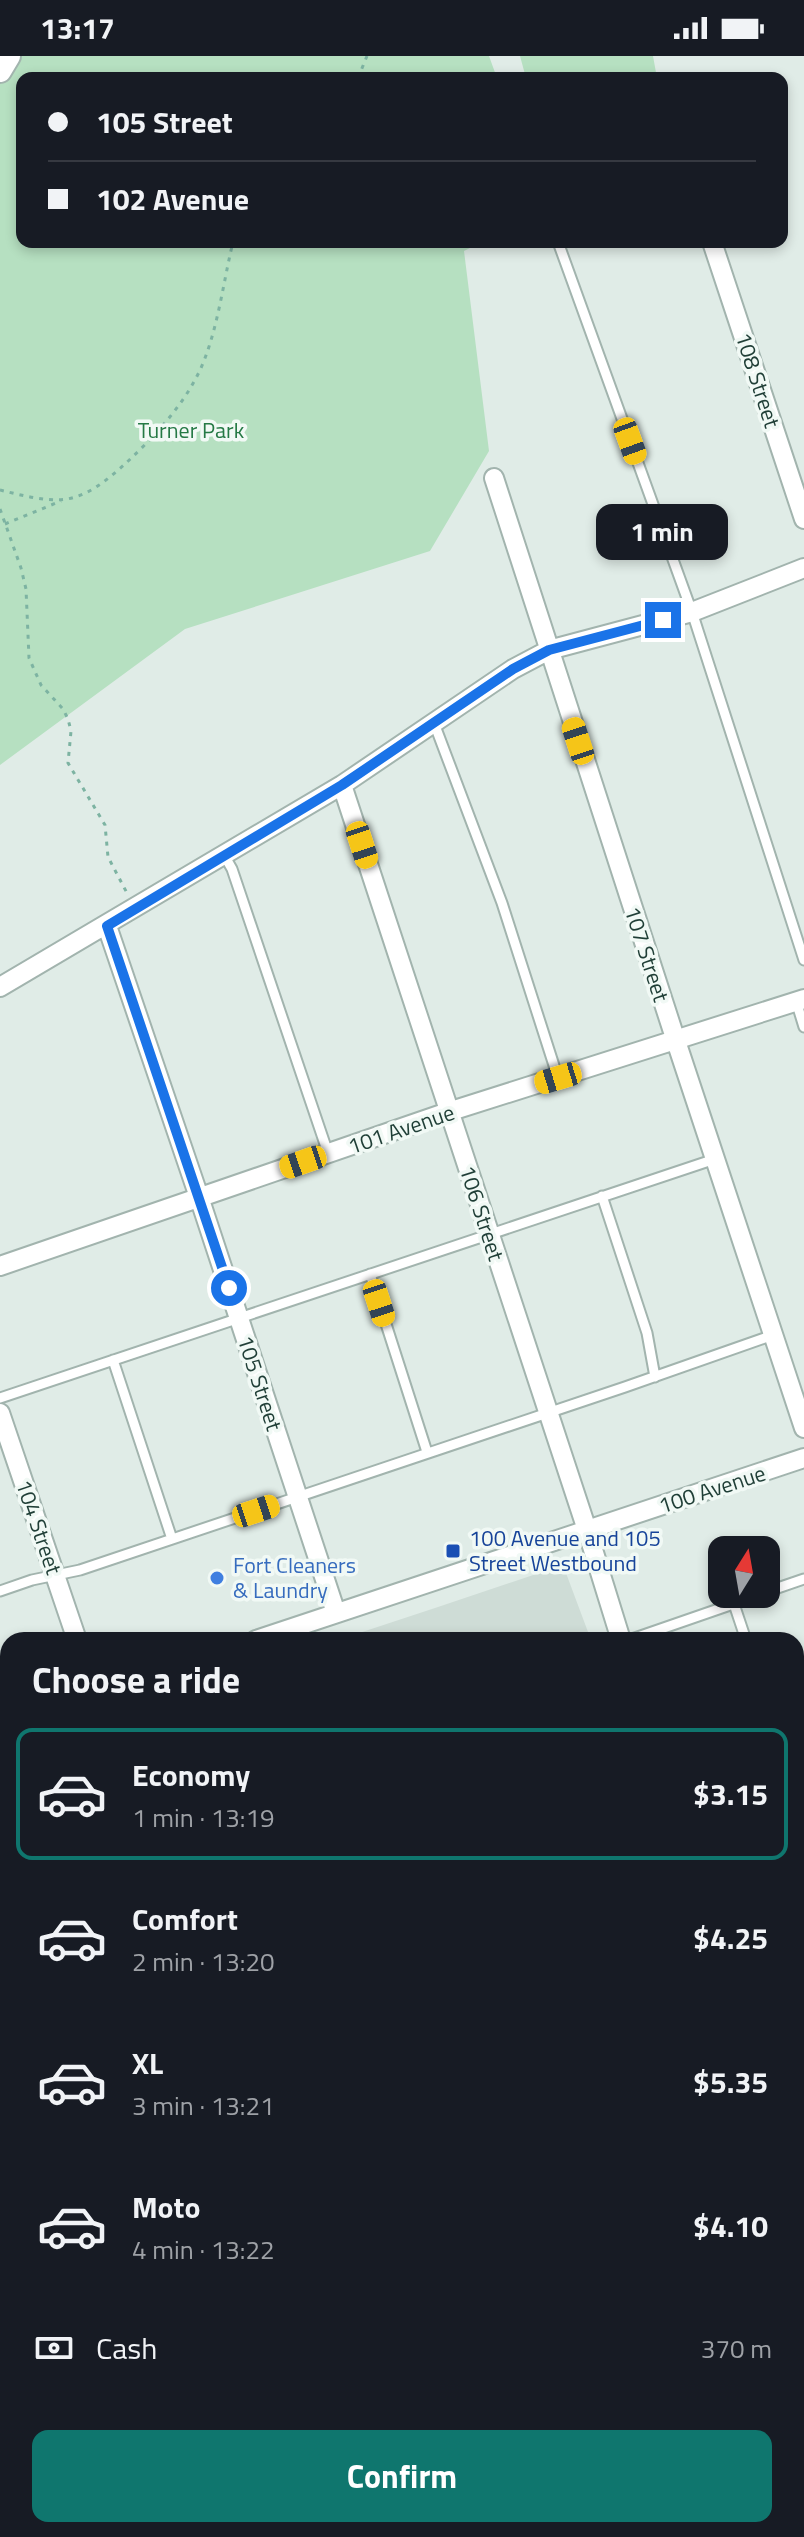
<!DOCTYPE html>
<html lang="en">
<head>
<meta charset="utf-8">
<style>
	body { margin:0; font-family:"Titillium Web",sans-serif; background:#20242c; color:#f1f3f6; height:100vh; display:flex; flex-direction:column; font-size:30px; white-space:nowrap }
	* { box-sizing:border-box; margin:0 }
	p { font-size:26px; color:#9ea1a6 }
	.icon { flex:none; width:44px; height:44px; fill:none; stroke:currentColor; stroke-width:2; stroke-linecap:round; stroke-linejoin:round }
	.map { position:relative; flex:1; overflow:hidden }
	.drawer { position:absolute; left:0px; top:1576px; width:804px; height:906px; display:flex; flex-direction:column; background:#171b24; border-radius:24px 24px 0 0; box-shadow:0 4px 12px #0003 }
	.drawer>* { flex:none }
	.hud { position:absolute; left:16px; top:16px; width:772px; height:176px; border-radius:16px; box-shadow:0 4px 12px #0003; display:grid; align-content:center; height:176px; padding:0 32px; background:#171b24 }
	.needle { width:52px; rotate:11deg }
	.tools { position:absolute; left:708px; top:1480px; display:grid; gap:16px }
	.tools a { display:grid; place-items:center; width:72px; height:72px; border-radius:16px; background:#171b24; box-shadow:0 4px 12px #0003; font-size:40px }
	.end { position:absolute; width:36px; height:36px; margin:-18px; border:10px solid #1a73e8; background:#fff; box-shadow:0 0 0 4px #fff }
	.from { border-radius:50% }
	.bubble { position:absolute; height:56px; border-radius:16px; background:#171b24; box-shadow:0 4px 12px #0003; font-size:26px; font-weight:700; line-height:56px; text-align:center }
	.car { position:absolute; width:24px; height:48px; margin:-24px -12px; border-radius:10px; box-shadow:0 0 6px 2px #0007; background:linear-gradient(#f5c518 24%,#345 0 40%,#f5c518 0 76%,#345 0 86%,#f5c518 0) }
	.hud b { display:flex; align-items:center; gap:28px; height:76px; font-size:30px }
	.hud b+b { border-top:2px solid #363941 }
	.hud i { width:20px; height:20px; background:#f1f3f6 }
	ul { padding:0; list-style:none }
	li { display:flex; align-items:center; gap:24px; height:132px; margin:0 16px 12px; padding:0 16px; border:4px solid transparent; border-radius:16px }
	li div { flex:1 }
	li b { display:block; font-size:30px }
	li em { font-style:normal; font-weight:700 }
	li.on { border-color:#0f766e }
	li>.icon { width:72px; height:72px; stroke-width:1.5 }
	h2 { padding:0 32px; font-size:36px; line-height:96px }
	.pay { display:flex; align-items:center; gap:20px; height:88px; padding:0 32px; font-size:30px }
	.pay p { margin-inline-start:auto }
	.primary-button { display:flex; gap:16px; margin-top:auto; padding:16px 32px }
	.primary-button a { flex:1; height:92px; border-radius:16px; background:#0f766e; color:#fff; font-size:32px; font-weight:700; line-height:92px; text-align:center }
	.status { display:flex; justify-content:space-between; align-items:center; height:56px; padding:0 40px; background:#171b24; direction:ltr }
	.status svg { height:22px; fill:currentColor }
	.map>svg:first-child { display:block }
	.built { fill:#cedcd6 }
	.green { fill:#b6e0c1 }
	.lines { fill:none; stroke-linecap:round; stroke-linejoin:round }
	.service-casing { stroke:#a2b4ae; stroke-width:13 }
	.minor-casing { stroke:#a2b4ae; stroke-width:22 }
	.tertiary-casing { stroke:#a2b4ae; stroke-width:26 }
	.secondary-casing { stroke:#9db9af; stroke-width:28 }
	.path { stroke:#7db3a2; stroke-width:3; stroke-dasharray:4 6; stroke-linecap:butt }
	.service { stroke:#fff; stroke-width:9 }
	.minor { stroke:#fff; stroke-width:18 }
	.tertiary { stroke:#fff; stroke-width:22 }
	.secondary { stroke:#fff; stroke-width:24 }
	.route { stroke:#1a73e8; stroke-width:10 }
	.transit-dot { fill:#1a4fb4; stroke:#f1f9f5; stroke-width:3 }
	.shop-dot { fill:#3f7fe0; stroke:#f1f9f5; stroke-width:3 }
	.labels { text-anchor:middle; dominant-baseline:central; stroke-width:7; stroke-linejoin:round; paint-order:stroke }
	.street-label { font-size:22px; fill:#1f3e36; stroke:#f1f9f5 }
	.park-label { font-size:22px; fill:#257945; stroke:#f1f9f5 }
	.transit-label { font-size:22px; fill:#164399; stroke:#f1f9f5; text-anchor:start }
	.shop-label { font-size:22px; fill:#366cbe; stroke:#f1f9f5; text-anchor:start }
</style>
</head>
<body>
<div class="status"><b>13:17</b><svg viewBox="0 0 49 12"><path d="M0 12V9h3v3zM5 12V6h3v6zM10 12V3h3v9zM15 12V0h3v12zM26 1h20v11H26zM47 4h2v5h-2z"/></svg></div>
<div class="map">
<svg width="804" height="2481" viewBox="0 0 804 2481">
	<rect width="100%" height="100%" fill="#e0ece7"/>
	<path class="built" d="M563 1509 591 1584H338L438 1551Z
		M804 2115V2481H402L400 2474H796V2117Z"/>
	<path class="green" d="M0 0H489L497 22H22V186H482L464 195 489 395 430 495 185 573 0 709Z
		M520 0H653L657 22H526Z"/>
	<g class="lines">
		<defs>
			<path id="service" d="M558 186 692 556 804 904
				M434 667 502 847 558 1022
				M224 799 232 813 328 1097
				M796 945 804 971
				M602 1140 647 1277 655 1321
				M370 1218 427 1396
				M113 1304 172 1483
				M0 1342 715 1103
				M0 1535 32 1524 80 1514 625 1331 773 1279
				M766 1536 804 1523
				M734 1548 746 1584
				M629 1584 762 1538
				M796 1730 804 1754
				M0 1797 8 1794
				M0 1889 8 1886
				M796 2204 804 2205"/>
			<path id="minor" d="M712 186 804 463
				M494 422 676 985 804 1372
				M342 729 587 1474 621 1584
				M107 870 199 1141 336 1557
				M0 931 342 729 513 613 549 594 692 556 804 512
				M0 1210 448 1056 804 943
				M0 1357 77 1584
				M256 1584 804 1402
				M0 1669 8 1666
				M796 1988 804 1985
				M0 2151 8 2176
				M109 2474 111 2481
				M366 2474 368 2481"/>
			<path id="tertiary" d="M0 15 9 0"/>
			<path id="secondary" d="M796 2063 804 2060
				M0 2323 8 2321"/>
		</defs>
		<use href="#service" class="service-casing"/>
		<use href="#minor" class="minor-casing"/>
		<use href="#tertiary" class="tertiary-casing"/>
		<use href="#secondary" class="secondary-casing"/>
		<path class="path" d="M358 22 367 0
			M0 434C21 439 45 446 67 443 90 439 108 423 125 408 154 381 184 349 201 312 218 273 223 227 233 186
			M0 453 21 512 26 533 29 602 41 629 63 653 68 663 71 675 68 707 105 769 108 801 127 837
			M5 468 61 445"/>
		<use href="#service" class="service"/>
		<use href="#minor" class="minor"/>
		<use href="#tertiary" class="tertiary"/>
		<use href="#secondary" class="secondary"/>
	</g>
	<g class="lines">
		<path class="route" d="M229 1232 107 870 342 729 513 613 549 594 663 564"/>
	</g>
	<rect class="transit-dot" x="445" y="1487" width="16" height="16" rx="4"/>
	<circle class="shop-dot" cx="217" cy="1522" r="8"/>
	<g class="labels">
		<g class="street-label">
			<text transform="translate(758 324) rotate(72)">108 Street</text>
			<text transform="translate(647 898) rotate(72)">107 Street</text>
			<text transform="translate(401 1073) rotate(-19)">101 Avenue</text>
			<text transform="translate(482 1157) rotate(72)">106 Street</text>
			<text transform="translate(260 1327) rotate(72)">105 Street</text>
			<text transform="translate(712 1433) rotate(-18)">100 Avenue</text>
			<text transform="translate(39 1471) rotate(71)">104 Street</text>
		</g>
		<g class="park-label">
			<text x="191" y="374">Turner Park</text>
		</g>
		<g class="transit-label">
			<text x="469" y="1482">100 Avenue and 105<tspan x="469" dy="25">Street Westbound</tspan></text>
		</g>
		<g class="shop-label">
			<text x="233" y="1509">Fort Cleaners<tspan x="233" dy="25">&amp; Laundry</tspan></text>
		</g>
	</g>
</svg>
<div class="tools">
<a><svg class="needle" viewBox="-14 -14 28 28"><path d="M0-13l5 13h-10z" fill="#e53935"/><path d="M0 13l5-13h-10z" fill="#9ea1a6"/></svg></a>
</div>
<i class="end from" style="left:229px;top:1232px"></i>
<i class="end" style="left:663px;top:564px"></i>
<div class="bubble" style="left:596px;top:448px;width:132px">1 min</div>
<i class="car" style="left:630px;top:385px;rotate:160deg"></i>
<i class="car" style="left:578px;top:685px;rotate:342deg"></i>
<i class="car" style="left:362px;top:789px;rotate:162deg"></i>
<i class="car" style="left:558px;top:1022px;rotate:253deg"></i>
<i class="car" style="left:303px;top:1106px;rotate:251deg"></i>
<i class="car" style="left:379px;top:1247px;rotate:162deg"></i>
<i class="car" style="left:256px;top:1455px;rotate:72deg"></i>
<div class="hud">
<b><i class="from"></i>105 Street</b>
<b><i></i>102 Avenue</b>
</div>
<section class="drawer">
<h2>Choose a ride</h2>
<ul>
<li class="on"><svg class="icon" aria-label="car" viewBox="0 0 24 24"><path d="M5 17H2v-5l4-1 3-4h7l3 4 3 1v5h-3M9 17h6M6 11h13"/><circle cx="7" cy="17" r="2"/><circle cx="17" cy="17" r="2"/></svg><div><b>Economy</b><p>1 min · 13:19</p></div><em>$3.15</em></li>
<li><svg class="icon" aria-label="car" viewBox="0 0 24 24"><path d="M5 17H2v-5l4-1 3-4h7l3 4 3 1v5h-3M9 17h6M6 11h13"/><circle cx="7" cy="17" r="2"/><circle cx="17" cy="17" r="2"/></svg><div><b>Comfort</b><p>2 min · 13:20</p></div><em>$4.25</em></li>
<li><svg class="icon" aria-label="car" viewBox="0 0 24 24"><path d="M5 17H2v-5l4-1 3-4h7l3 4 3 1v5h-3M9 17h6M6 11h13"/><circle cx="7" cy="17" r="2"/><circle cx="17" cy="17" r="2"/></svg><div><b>XL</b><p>3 min · 13:21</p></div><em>$5.35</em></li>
<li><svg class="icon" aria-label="car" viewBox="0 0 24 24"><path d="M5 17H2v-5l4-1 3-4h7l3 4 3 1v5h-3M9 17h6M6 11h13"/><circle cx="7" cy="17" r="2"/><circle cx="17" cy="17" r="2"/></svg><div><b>Moto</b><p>4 min · 13:22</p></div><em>$4.10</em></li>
</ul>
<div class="pay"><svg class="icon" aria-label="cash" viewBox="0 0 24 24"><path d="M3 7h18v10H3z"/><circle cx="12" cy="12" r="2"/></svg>Cash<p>370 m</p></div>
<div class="primary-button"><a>Confirm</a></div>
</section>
</div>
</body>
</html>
